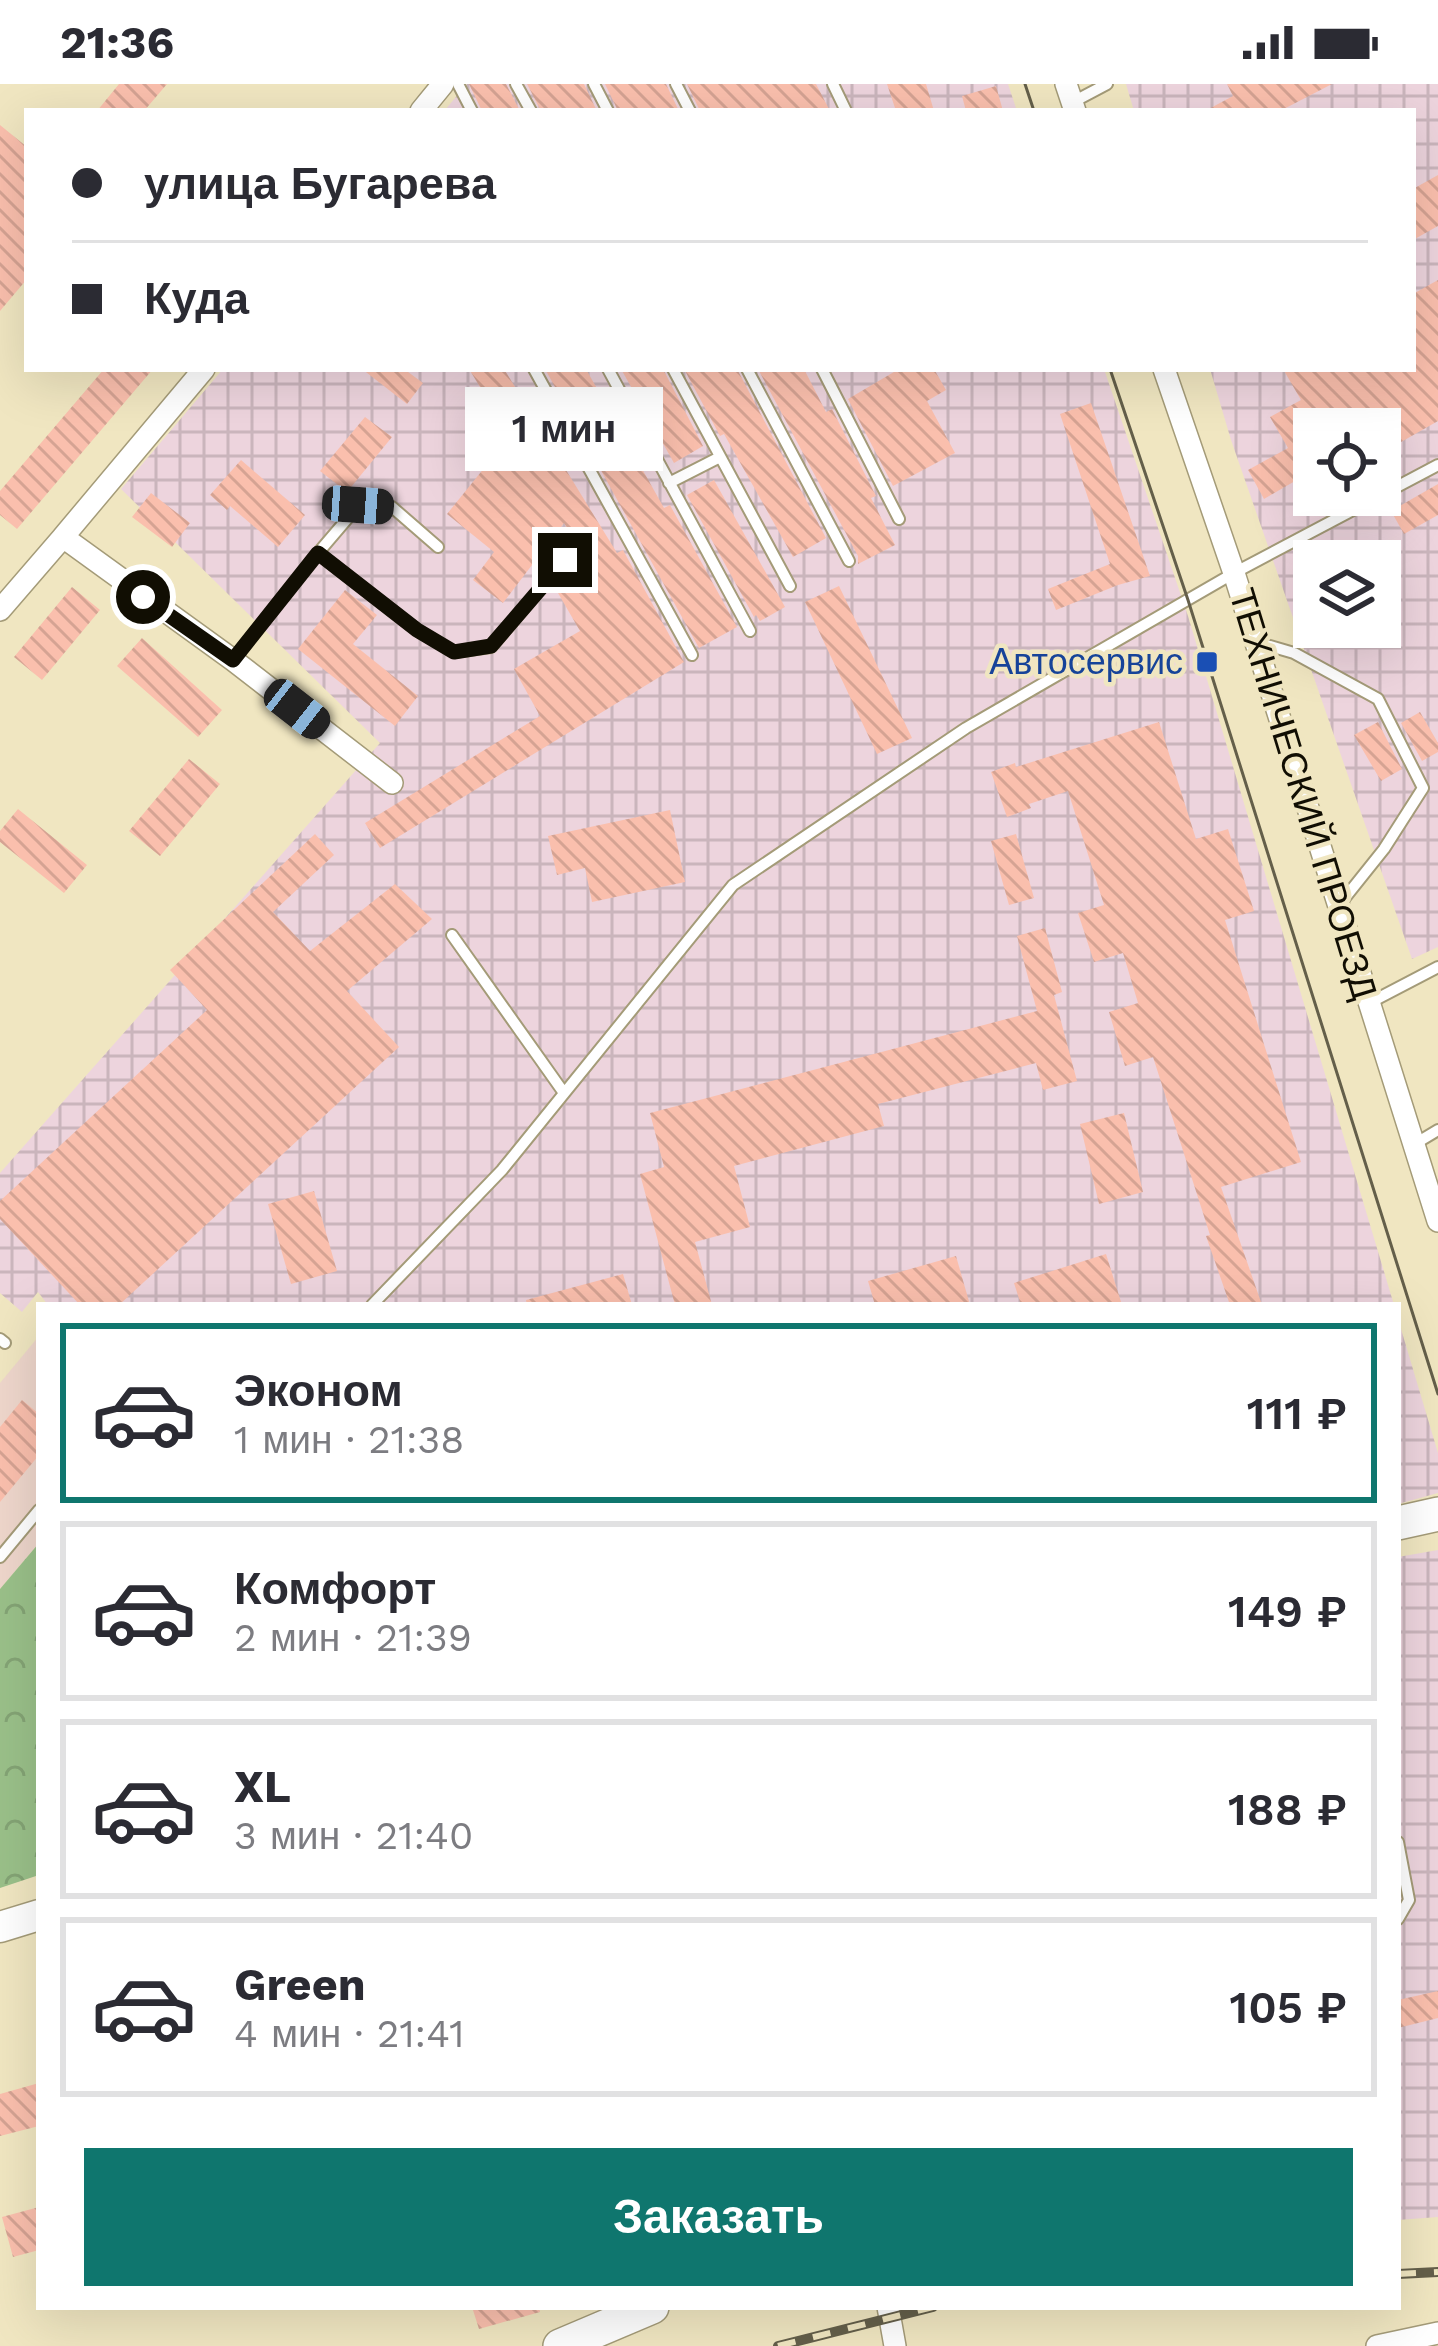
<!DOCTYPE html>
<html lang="ru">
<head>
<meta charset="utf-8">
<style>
	body { margin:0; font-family:"Work Sans",sans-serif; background:#f2f2f3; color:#2b2b33; height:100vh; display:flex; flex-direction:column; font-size:45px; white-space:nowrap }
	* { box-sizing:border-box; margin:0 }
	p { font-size:39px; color:#7c7c81 }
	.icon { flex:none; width:66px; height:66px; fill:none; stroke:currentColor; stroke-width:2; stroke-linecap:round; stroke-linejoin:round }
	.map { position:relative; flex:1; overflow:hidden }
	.sheet { position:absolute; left:36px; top:1218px; width:1365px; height:1008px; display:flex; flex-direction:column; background:#fff; border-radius:0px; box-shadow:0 12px 48px #0002 }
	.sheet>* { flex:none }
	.hud { position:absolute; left:24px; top:24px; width:1392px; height:264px; border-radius:0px; box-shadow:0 12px 48px #0002; display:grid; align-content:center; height:264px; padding:0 48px; background:#fff }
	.fabs { position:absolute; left:1293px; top:324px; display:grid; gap:24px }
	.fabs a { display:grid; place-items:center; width:108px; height:108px; border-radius:0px; background:#fff; box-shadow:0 12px 48px #0002; font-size:60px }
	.end { position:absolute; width:54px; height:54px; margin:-27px; border:15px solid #110e03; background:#fff; box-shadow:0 0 0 6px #fff }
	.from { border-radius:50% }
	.bubble { position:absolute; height:84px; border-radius:0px; background:#fff; box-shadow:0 12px 48px #0002; font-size:39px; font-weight:600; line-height:84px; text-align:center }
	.car { position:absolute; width:36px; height:72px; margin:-36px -18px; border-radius:15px; box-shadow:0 0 9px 3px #0007; background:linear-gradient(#222 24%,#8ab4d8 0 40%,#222 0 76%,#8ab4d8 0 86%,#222 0) }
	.hud b { display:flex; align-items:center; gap:42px; height:114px; font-size:45px }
	.hud b+b { border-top:3px solid #e1e1e2 }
	.hud i { width:30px; height:30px; background:#2b2b33 }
	ul { padding:21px 0 0; list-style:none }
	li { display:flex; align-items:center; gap:36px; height:180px; margin:0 24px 18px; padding:0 24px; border:6px solid #e1e1e2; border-radius:0px }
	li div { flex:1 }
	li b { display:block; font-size:45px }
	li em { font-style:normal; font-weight:600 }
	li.selected { border-color:#0f766e }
	li>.icon { width:108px; height:108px; stroke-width:1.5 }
	.action { display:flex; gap:24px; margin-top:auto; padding:24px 48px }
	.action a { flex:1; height:138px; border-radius:0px; background:#0f766e; color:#fff; font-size:48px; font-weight:600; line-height:138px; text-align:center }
	.status { display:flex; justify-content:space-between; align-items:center; height:84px; padding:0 60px; background:#fff; direction:ltr }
	.status svg { height:33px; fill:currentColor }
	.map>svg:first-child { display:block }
	.industrial { fill:url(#industrial-grid); fill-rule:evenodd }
	.education { fill:#eed6cb }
	.park { fill:url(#park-crowns) }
	.building { fill:url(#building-back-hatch) }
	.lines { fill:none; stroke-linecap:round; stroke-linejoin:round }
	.service-casing { stroke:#a49b78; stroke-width:14 }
	.minor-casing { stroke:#a49b78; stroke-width:24 }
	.secondary-casing { stroke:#a49b78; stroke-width:33 }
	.primary-casing { stroke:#a49b78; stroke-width:36 }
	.service { stroke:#fff; stroke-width:10 }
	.minor { stroke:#fff; stroke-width:21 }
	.secondary { stroke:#fff; stroke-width:30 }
	.primary { stroke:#fff; stroke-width:33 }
	.tram { stroke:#645f4a; stroke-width:3 }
	.rail-casing { stroke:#645f4a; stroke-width:10 }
	.rail { stroke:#f0e6c1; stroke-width:6; stroke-dasharray:18; stroke-linecap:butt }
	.route { stroke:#110e03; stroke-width:15 }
	.transit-dot { fill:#1a4fb4; stroke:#f0e6c1; stroke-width:4.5 }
	.labels { text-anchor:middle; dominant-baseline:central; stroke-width:9; stroke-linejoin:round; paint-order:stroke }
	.transit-label { font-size:36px; fill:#164399; stroke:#f0e6c1; text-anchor:end }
	.street-label { font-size:36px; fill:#110e03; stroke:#f0e6c1 }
</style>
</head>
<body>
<div class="status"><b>21:36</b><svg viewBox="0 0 49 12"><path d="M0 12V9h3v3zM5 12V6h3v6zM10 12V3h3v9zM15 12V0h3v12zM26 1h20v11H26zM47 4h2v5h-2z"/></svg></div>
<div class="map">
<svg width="1438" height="2262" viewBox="0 0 1438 2262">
	<defs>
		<pattern id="industrial-grid" width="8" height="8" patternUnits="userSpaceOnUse" patternTransform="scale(3)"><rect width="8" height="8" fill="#edd4dd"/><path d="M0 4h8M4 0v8" fill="none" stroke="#cab5bc"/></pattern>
		<pattern id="park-crowns" width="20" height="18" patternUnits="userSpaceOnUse" patternTransform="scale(3)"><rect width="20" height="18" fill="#9ac089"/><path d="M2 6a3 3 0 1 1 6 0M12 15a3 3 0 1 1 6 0" fill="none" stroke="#84a475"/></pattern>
		<pattern id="building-back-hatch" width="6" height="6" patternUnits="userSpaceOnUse" patternTransform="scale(3)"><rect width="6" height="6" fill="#fabfad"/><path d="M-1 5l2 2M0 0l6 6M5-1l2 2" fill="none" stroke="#d5a393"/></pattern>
	</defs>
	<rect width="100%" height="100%" fill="#f0e6c1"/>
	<path class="industrial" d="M467 0H1008L1017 27H444Z
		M1126 0H1438V863L1412 875 1231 356 1210 285H1413V27H1134ZM1314 345H1380V411H1314ZM1314 477H1380V543H1314Z
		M223 285H1104L1188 532 1394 1221H48L38 1208 22 1228 0 1209V1089L380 659 121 405Z
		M1398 1235 1438 1369V1409L1398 1420Z
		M1438 1466V2133L1398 2136V1473Z"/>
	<path class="education" d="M39 1252V1459L0 1505V1299Z"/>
	<path class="park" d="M39 1459V1791L0 1804V1505Z"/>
	<path class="building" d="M119 0H167L144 27H97Z
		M469 0H506L520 27H482Z
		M527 0H584L597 27H541Z
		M605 0H666L679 27H618Z
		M687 0H816L830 27H700Z
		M887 0H926L934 27H896Z
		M1227 0H1332L1280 27H1205L1233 12Z
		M996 2 1003 27H966L962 12Z
		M0 41 27 63V195L0 227Z
		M1438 91V142L1413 156V105Z
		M1438 196V337L1380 370V345H1314V386L1264 415 1248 386 1288 364 1270 333 1301 316 1283 285H1413V210Z
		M104 285H153L17 445 0 431V407Z
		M362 285H404L423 299 407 320Z
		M469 285H504L617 469 623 466 684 578 380 764 365 739 540 632 514 585 580 547 558 509 594 489 564 439 503 519 473 496 494 468 447 430 510 352Z
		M545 285H586L664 424 670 421 737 543 699 564Z
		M621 285H663L703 362 674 379Z
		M684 285H737L826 454 793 473 724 350 720 352Z
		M758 285H804L826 328 832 325 876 412 871 414 895 461 858 480V472Z
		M899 285H934L946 306 927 317 955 369 893 402 848 315Z
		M1091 319 1150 492 1118 501 1056 526 1048 505 1110 480 1060 330Z
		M365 333 392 353 347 408 320 387Z
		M241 376 305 431 278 463 230 422 227 426 210 411Z
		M714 396 785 523 760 537 756 531 754 533 687 411Z
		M1438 400V431L1404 450 1391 427Z
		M151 409 190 439 172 463 132 433Z
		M839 502 912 654 877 670 805 518Z
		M72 503 100 526 42 596 14 573Z
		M345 506 377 531 353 560 418 612 395 642 298 565Z
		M142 554 222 626 198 653 117 582Z
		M1420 628 1438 659V668L1422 677 1401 639Z
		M1159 638 1196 755 1228 745 1254 827 1225 836 1301 1078 1221 1103 1262 1221H1230L1206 1152 1210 1151 1153 973 1125 982 1109 928 1138 919 1123 869 1094 878 1078 829 1104 821 1068 707 1029 720 1031 724 1007 733 991 688 1015 679 1016 683Z
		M1378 638 1402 685 1381 697 1354 651Z
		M189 675 220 700 160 772 129 747Z
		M18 725 87 781 64 809 0 758V747Z
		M670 726 685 798 592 818 585 784 557 791 548 752Z
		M315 750 334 771 273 828 310 867 395 800 432 835 347 907 399 963 119 1221H80L0 1135V1117L207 926 170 886Z
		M1016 750 1034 814 1009 821 991 757Z
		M1045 844 1062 908 1054 911 1077 997 1043 1006 1036 979 878 1020 884 1042 734 1082 750 1143 695 1158 712 1221H675L640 1090 664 1083 650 1029 1037 927 1017 852Z
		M1124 1029 1143 1108 1099 1120 1080 1040Z
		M314 1107 337 1187 291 1200 268 1120Z
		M1106 1170 1122 1221H1021L1014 1199Z
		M956 1172 970 1221H875L868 1197Z
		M623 1190 632 1221H527L526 1216Z
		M22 1316 39 1330V1371L0 1418V1343Z
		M1438 1907V1934L1398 1944V1916Z
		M39 1999V2042L0 2052V2010Z
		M39 2123V2166L13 2173 2 2133Z
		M472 2223H539L540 2228 479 2245Z"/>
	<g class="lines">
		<defs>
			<path id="service" d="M458 0 472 27
				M516 0 531 27
				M594 0 608 27
				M676 0 690 27
				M833 0 846 27
				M1073 18 1107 0
				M534 285 692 571
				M608 285 750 547
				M673 285 790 502
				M747 285 849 477
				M822 285 899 435
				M669 399 720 373
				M318 469 359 421 392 423 438 463
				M1256 558 1294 569 1378 615 1423 704 1384 765 1340 820
				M233 576 318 469 417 546 454 568 491 563 565 476
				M452 851 564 1009
				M1371 918 1438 883
				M1413 1061 1438 1046
				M372 1221 502 1086 733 801 966 644 1234 489 1438 381
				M0 1255 5 1259
				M0 1473 39 1426
				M1398 1758 1409 1816 1398 1835"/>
			<path id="minor" d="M1066 0 1075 27
				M421 27 443 0
				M1164 285 1234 489 1438 1137
				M63 453 204 285
				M0 526 63 453 233 576 392 699
				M888 2223 895 2262
				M1377 2262 1438 2249"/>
			<path id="secondary" d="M0 1843 39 1831"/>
			<path id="primary" d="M1398 1439 1438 1430
				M560 2262 652 2223"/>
		</defs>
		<use href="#service" class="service-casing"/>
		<use href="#minor" class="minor-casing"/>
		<use href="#secondary" class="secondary-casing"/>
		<use href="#primary" class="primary-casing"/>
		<use href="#service" class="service"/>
		<use href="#minor" class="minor"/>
		<use href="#secondary" class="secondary"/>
		<use href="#primary" class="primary"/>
		<path class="tram" d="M1025 0 1034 27
			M1110 285 1188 516 1438 1310"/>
		<defs>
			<path id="rail" d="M1398 2190 1438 2188
				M778 2262 933 2223"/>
		</defs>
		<use href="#rail" class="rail-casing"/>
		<use href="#rail" class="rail"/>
	</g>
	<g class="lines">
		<path class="route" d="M143 513 233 576 318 469 417 546 454 568 491 562 565 476"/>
	</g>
	<rect class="transit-dot" x="1195" y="566" width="24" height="24" rx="6"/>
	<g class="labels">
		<g class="transit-label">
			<text x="1183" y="578">Автосервис</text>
		</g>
		<g class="street-label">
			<text transform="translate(1303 710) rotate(73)">ТЕХНИЧЕСКИЙ ПРОЕЗД</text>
		</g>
	</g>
</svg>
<div class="fabs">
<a><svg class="icon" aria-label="locate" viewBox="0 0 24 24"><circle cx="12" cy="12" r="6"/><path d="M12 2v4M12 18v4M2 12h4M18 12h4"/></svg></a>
<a><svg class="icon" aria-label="layers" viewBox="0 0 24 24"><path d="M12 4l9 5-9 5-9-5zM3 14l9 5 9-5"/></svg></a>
</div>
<i class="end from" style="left:143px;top:513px"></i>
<i class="end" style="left:565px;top:476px"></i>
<div class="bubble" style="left:465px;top:303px;width:198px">1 мин</div>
<i class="car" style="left:358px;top:421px;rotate:94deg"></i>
<i class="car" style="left:297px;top:625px;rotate:128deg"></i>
<div class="hud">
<b><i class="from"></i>улица Бугарева</b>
<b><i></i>Куда</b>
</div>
<section class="sheet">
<ul>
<li class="selected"><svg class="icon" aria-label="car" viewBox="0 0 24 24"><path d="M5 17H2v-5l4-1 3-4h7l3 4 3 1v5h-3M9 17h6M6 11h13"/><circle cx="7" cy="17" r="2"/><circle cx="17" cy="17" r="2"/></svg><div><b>Эконом</b><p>1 мин · 21:38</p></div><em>111 ₽</em></li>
<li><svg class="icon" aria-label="car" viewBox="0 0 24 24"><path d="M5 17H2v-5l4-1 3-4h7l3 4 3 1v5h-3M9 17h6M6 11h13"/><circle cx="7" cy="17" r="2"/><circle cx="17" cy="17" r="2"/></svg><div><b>Комфорт</b><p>2 мин · 21:39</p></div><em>149 ₽</em></li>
<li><svg class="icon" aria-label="car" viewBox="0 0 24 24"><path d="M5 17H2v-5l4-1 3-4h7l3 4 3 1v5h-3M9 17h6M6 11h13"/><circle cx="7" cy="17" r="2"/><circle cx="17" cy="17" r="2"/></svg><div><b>XL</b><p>3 мин · 21:40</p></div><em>188 ₽</em></li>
<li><svg class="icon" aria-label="car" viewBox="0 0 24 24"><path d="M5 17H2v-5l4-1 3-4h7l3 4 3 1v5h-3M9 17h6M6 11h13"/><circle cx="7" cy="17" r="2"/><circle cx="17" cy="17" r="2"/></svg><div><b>Green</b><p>4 мин · 21:41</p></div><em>105 ₽</em></li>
</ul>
<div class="action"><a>Заказать</a></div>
</section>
</div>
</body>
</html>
